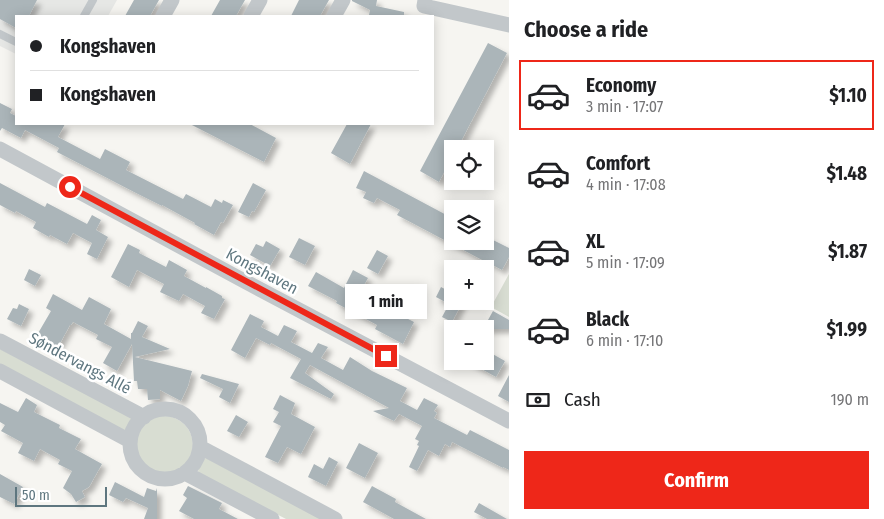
<!DOCTYPE html>
<html lang="en">
<head>
<meta charset="utf-8">
<style>
	body { margin:0; font-family:"Fira Sans Condensed",sans-serif; background:#f2f2f2; color:#202124; height:100vh; display:flex; flex-direction:column; font-size:19px; white-space:nowrap }
	* { box-sizing:border-box; margin:0 }
	p { font-size:16px; color:#757577 }
	.icon { flex:none; width:28px; height:28px; fill:none; stroke:currentColor; stroke-width:2; stroke-linecap:round; stroke-linejoin:round }
	.map { position:relative; flex:1; overflow:hidden }
	.panel { display:flex; flex-direction:column; background:#fff; width:375px }
	.panel>* { flex:none }
	.banner { position:absolute; left:15px; top:15px; width:419px; height:110px; border-radius:0px; box-shadow:0 2px 12px #0003; display:grid; align-content:center; height:110px; padding:0 15px; background:#fff }
	.buttons { position:absolute; left:444px; top:140px; display:grid; gap:10px }
	.buttons a { display:grid; place-items:center; width:50px; height:50px; border-radius:0px; background:#fff; box-shadow:0 2px 12px #0003; font-size:25px }
	.scale { position:absolute; left:15px; bottom:12px; width:92px; box-sizing:border-box; padding-left:5px; border:2px solid #5e767f; border-top:0; font-size:14px; line-height:18px; white-space:nowrap; color:#5e767f; -webkit-text-stroke:4px #fff; paint-order:stroke }
	.end { position:absolute; width:22px; height:22px; margin:-11px; border:6px solid #ee2719; background:#fff; box-shadow:0 0 0 2px #fff }
	.from { border-radius:50% }
	.bubble { position:absolute; height:35px; border-radius:0px; background:#fff; box-shadow:0 2px 12px #0003; font-size:16px; font-weight:700; line-height:35px; text-align:center }
	.banner b { display:flex; align-items:center; gap:18px; height:48px; font-size:19px }
	.banner b+b { border-top:1px solid #e0e0e0 }
	.banner i { width:12px; height:12px; background:#202124 }
	ul { padding:0; list-style:none }
	li { display:flex; align-items:center; gap:15px; height:70px; margin:0 10px 8px; padding:0 5px; border:2px solid transparent; border-radius:0px }
	li div { flex:1 }
	li b { display:block; font-size:19px }
	li em { font-style:normal; font-weight:700 }
	li.active { border-color:#ee2719 }
	li>.icon { width:45px; height:45px; stroke-width:1.5 }
	h2 { padding:0 15px; font-size:22px; line-height:60px }
	.pay { display:flex; align-items:center; gap:12px; height:55px; padding:0 15px; font-size:19px }
	.pay p { margin-inline-start:auto }
	.cta { display:flex; gap:10px; margin-top:auto; padding:10px 15px }
	.cta a { flex:1; height:58px; border-radius:0px; background:#ee2719; color:#fff; font-size:20px; font-weight:700; line-height:58px; text-align:center }
	main { display:flex; flex:1; min-height:0 }
	.map>svg:first-child { display:block }
	.built { fill:#e6e7e5 }
	.green { fill:#d8ddd2 }
	.building { fill:#abb5b9; filter:url(#shadow) }
	.lines { fill:none; stroke-linecap:round; stroke-linejoin:round }
	.service { stroke:#c2c7ca; stroke-width:8 }
	.minor { stroke:#c2c7ca; stroke-width:15 }
	.route { stroke:#ee2719; stroke-width:6 }
	.labels { text-anchor:middle; dominant-baseline:central; stroke-width:5; stroke-linejoin:round; paint-order:stroke }
	.street-label { font-size:16px; fill:#5e767f; stroke:#fff }
</style>
</head>
<body>
<main>
<div class="map">
<svg width="509" height="519" viewBox="0 0 509 519">
	<defs>
		<filter id="shadow"><feDropShadow dx="4.5" dy="4.5" stdDeviation="2.5" flood-color="#0004"/></filter>
	</defs>
	<rect width="100%" height="100%" fill="#f6f5f1"/>
	<path class="built" d="M0 0H117L108 16H16V54L0 46Z"/>
	<path class="green" d="M509 274V317L491 307Z
		M0 349 132 418 125 433 0 367Z
		M135 445a29 29 0 1 1 58 0a29 29 0 1 1-58 0Z
		M206 458 323 519H286L200 474 198 471 203 459Z"/>
	<path class="building" d="M0 0H37L29 16H16V28L0 19Z
		M134 0H159L150 16H125Z
		M220 0H245L236 16H211Z
		M299 0H329L320 16H291Z
		M352 0H377L376 6 404 12V16H375L369 15 370 10 352 1Z
		M488 43 507 53 457 149H452V157L439 182 420 171Z
		M0 103 12 109 10 113 16 116V124H65L58 137 100 159 105 149 130 162 126 170 183 199 186 194 211 207 215 199 222 203 223 200 233 205 223 223 221 222 214 235 194 224 195 223 162 205V206L134 192 57 152 59 148 25 130 21 138 2 128 0 131Z
		M190 124H250L276 138 264 162Z
		M347 124H371L350 164 331 153Z
		M364 171 452 218V241H485V236L509 248V257L502 270 485 261V260L484 261 397 215 400 210 377 198 374 203 363 198 366 192 356 188Z
		M0 183 45 207 47 203 87 224 92 215 101 220 96 230 108 237 97 259 87 254 92 243 73 233 67 244 50 235 49 237 33 228 36 222 16 211 15 213 0 205Z
		M253 183 266 190 254 212 252 211 249 217 238 212Z
		M299 238 315 246 305 265 289 257Z
		M266 241 280 249 270 266 250 255 256 244 263 247Z
		M128 244 140 250 139 253 166 267 169 260 187 270 184 276 206 288V287L222 296V298L225 299 214 319 201 313 205 306 183 294 179 301 160 292 164 284 137 270 129 287 111 277Z
		M377 250 388 256 378 274 367 268Z
		M29 269 41 275 35 286 24 280Z
		M353 270 368 278 359 294 414 322 403 344 375 329 377 325 336 303 337 301 308 286 316 272 344 288Z
		M441 287 452 293V301H463L452 322 442 317 449 304 436 297Z
		M53 294 82 310 89 297 111 309 104 324 131 339V333H132L138 321 148 326 142 337 170 349 135 357 192 371 188 386 181 401 160 390V399L148 400 147 389H138L137 381H134L132 344 117 371 103 363 112 347 96 339 98 335 73 322 71 325H70L58 347 37 335 51 311 46 308Z
		M19 304 29 309 21 326 7 319 13 308 17 309Z
		M493 311 509 320V329H483Z
		M250 314 264 321 261 327 278 336 284 325 297 331 291 342 312 353 318 343 328 347 321 358 343 370 350 357 372 371 407 388 400 401 417 410 424 398 438 405 434 411 437 413 434 418 467 435 470 430 509 450V470L503 467V468L452 442 450 447 445 444 439 456 428 450 417 471 409 467 419 446 417 445 419 441 415 439 422 426 399 414 394 421 373 411 389 408 310 365 305 373 334 394 331 399 290 378 301 359 271 343 270 345 256 338 245 358 231 350Z
		M489 352 505 361 496 377 467 361H485Z
		M202 374 239 384 230 403 219 397 223 389 200 378Z
		M509 375V402L498 396Z
		M280 395 295 403 291 414 315 427 301 454 287 447 278 463 265 457 281 426 273 422 279 412 273 409Z
		M26 398 37 405 34 412 60 425 59 428 81 439 75 449 102 464 89 487 82 491 85 497 76 502 71 494 63 488 72 471 58 464 60 460 40 449 34 461 18 453 23 443 1 431 5 425 0 422V403L18 412Z
		M236 415 248 422 239 437 227 431Z
		M359 443 378 453 365 478 346 468Z
		M329 457 338 462 326 486 308 477 314 464 323 469Z
		M0 474 23 487 14 504 0 497Z
		M115 482 144 497 147 488 156 491 157 488V519H144L148 508 126 498 123 502 109 495Z
		M188 486 222 503 219 509 238 519H194L179 511 187 498 183 495Z
		M372 486 396 499 395 502 426 519H394L363 502Z
		M479 503 507 519H487L474 512Z"/>
	<g class="lines">
		<path class="service" d="M84 16 93 0
			M0 34 16 42"/>
		<path class="minor" d="M425 0 424 6 509 25
			M163 16 172 0
			M251 16 260 0
			M334 16 343 0
			M0 149 246 282 509 421
			M0 341 144 417
			M0 371 130 441
			M130 444a35 35 0 1 1 70 0a35 35 0 1 1-70 0Z
			M200 447 335 519
			M185 473 272 519"/>
	</g>
	<g class="lines">
		<path class="route" d="M70 187 386 356"/>
	</g>
	<g class="labels">
		<g class="street-label">
			<text transform="translate(262 271) rotate(28)">Kongshaven</text>
			<text transform="translate(80 363) rotate(28)">Søndervangs Allé</text>
		</g>
	</g>
</svg>
<div class="buttons">
<a><svg class="icon" aria-label="locate" viewBox="0 0 24 24"><circle cx="12" cy="12" r="6"/><path d="M12 2v4M12 18v4M2 12h4M18 12h4"/></svg></a>
<a><svg class="icon" aria-label="layers" viewBox="0 0 24 24"><path d="M12 4l9 5-9 5-9-5zM3 14l9 5 9-5"/></svg></a>
<a>+</a>
<a>−</a>
</div>
<div class="scale">50 m</div>
<i class="end from" style="left:70px;top:187px"></i>
<i class="end" style="left:386px;top:356px"></i>
<div class="bubble" style="left:345px;top:284px;width:82px">1 min</div>
<div class="banner">
<b><i class="from"></i>Kongshaven</b>
<b><i></i>Kongshaven</b>
</div>
</div>
<section class="panel">
<h2>Choose a ride</h2>
<ul>
<li class="active"><svg class="icon" aria-label="car" viewBox="0 0 24 24"><path d="M5 17H2v-5l4-1 3-4h7l3 4 3 1v5h-3M9 17h6M6 11h13"/><circle cx="7" cy="17" r="2"/><circle cx="17" cy="17" r="2"/></svg><div><b>Economy</b><p>3 min · 17:07</p></div><em>$1.10</em></li>
<li><svg class="icon" aria-label="car" viewBox="0 0 24 24"><path d="M5 17H2v-5l4-1 3-4h7l3 4 3 1v5h-3M9 17h6M6 11h13"/><circle cx="7" cy="17" r="2"/><circle cx="17" cy="17" r="2"/></svg><div><b>Comfort</b><p>4 min · 17:08</p></div><em>$1.48</em></li>
<li><svg class="icon" aria-label="car" viewBox="0 0 24 24"><path d="M5 17H2v-5l4-1 3-4h7l3 4 3 1v5h-3M9 17h6M6 11h13"/><circle cx="7" cy="17" r="2"/><circle cx="17" cy="17" r="2"/></svg><div><b>XL</b><p>5 min · 17:09</p></div><em>$1.87</em></li>
<li><svg class="icon" aria-label="car" viewBox="0 0 24 24"><path d="M5 17H2v-5l4-1 3-4h7l3 4 3 1v5h-3M9 17h6M6 11h13"/><circle cx="7" cy="17" r="2"/><circle cx="17" cy="17" r="2"/></svg><div><b>Black</b><p>6 min · 17:10</p></div><em>$1.99</em></li>
</ul>
<div class="pay"><svg class="icon" aria-label="cash" viewBox="0 0 24 24"><path d="M3 7h18v10H3z"/><circle cx="12" cy="12" r="2"/></svg>Cash<p>190 m</p></div>
<div class="cta"><a>Confirm</a></div>
</section>
</main>
</body>
</html>
